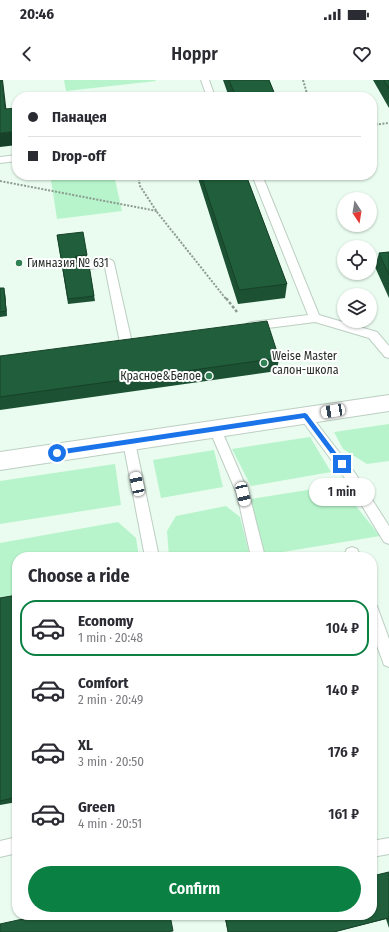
<!DOCTYPE html>
<html lang="en">
<head>
<meta charset="utf-8">
<style>
	body { margin:0; font-family:"Fira Sans Condensed",sans-serif; background:#f2f2f3; color:#2b2b33; height:100vh; display:flex; flex-direction:column; font-size:15px; white-space:nowrap }
	* { box-sizing:border-box; margin:0 }
	p { font-size:13px; color:#7c7c81 }
	.icon { flex:none; width:22px; height:22px; fill:none; stroke:currentColor; stroke-width:2; stroke-linecap:round; stroke-linejoin:round }
	.map { position:relative; flex:1; overflow:hidden }
	.side { position:absolute; left:12px; top:472px; width:365px; height:368px; display:flex; flex-direction:column; background:#fff; border-radius:16px; box-shadow:0 1px 3px #0004 }
	.side>* { flex:none }
	.banner { position:absolute; left:12px; top:12px; width:365px; height:88px; border-radius:16px; box-shadow:0 1px 3px #0004; display:grid; align-content:center; height:88px; padding:0 16px; background:#fff }
	.needle { width:26px; rotate:168deg }
	.fabs { position:absolute; left:337px; top:112px; display:grid; gap:8px }
	.fabs a { display:grid; place-items:center; width:40px; height:40px; border-radius:50%; background:#fff; box-shadow:0 1px 3px #0004; font-size:20px }
	.end { position:absolute; width:18px; height:18px; margin:-9px; border:5px solid #1a73e8; background:#fff; box-shadow:0 0 0 2px #fff }
	.from { border-radius:50% }
	.bubble { position:absolute; height:28px; border-radius:14px; background:#fff; box-shadow:0 1px 3px #0004; font-size:13px; font-weight:600; line-height:28px; text-align:center }
	.car { position:absolute; width:12px; height:24px; margin:-12px -6px; border-radius:5px; box-shadow:0 0 3px 1px #0007; background:linear-gradient(#fff 24%,#345 0 40%,#fff 0 76%,#345 0 86%,#fff 0) }
	.banner b { display:flex; align-items:center; gap:14px; height:38px; font-size:15px }
	.banner b+b { border-top:1px solid #e1e1e2 }
	.banner i { width:10px; height:10px; background:#2b2b33 }
	ul { padding:0; list-style:none }
	li { display:flex; align-items:center; gap:12px; height:56px; margin:0 8px 6px; padding:0 8px; border:2px solid transparent; border-radius:16px }
	li div { flex:1 }
	li b { display:block; font-size:15px }
	li em { font-style:normal; font-weight:600 }
	li.current { border-color:#0b8043 }
	li>.icon { width:36px; height:36px; stroke-width:1.5 }
	h2 { padding:0 16px; font-size:18px; line-height:48px }
	.button { display:flex; gap:8px; margin-top:auto; padding:8px 16px }
	.button a { flex:1; height:46px; border-radius:24px; background:#0b8043; color:#fff; font-size:16px; font-weight:600; line-height:46px; text-align:center }
	.status { display:flex; justify-content:space-between; align-items:center; height:28px; padding:0 20px; background:#fff; direction:ltr }
	.status svg { height:11px; fill:currentColor }
	header { display:flex; justify-content:space-between; align-items:center; height:52px; padding:0 16px; background:#fff; font-size:18px; font-weight:600 }
	.map>svg:first-child { display:block }
	.green { fill:#b7f4cb }
	.lines { fill:none; stroke-linecap:round; stroke-linejoin:round }
	.service-casing { stroke:#bccec2; stroke-width:2 }
	.tertiary-casing { stroke:#bccec2; stroke-width:2 }
	.path-far1 { stroke:#8c9a90; stroke-width:2; stroke-dasharray:2 1.5; stroke-linecap:butt }
	.path { stroke:#8c9a90; stroke-width:2.5; stroke-dasharray:3 2; stroke-linecap:butt }
	.service { fill:#fff; fill-rule:evenodd }
	.tertiary { fill:#fff; fill-rule:evenodd }
	.wall { fill:#1c5133 }
	.shaded-wall { fill:#174229 }
	.building { fill:#215e3b; stroke:#174229 }
	.route { fill:#1a73e8 }
	.poi-dot { fill:#308153; stroke:#fff; stroke-width:1.5 }
	.labels { text-anchor:middle; dominant-baseline:central; stroke-width:4; stroke-linejoin:round; paint-order:stroke }
	.poi-label { font-size:12px; fill:#272e29; stroke:#fff; text-anchor:start }
</style>
</head>
<body>
<div class="status"><b>20:46</b><svg viewBox="0 0 49 12"><path d="M0 12V9h3v3zM5 12V6h3v6zM10 12V3h3v9zM15 12V0h3v12zM26 1h20v11H26zM47 4h2v5h-2z"/></svg></div>
<header><svg class="icon" aria-label="back" viewBox="0 0 24 24"><path d="M15 5l-7 7 7 7"/></svg>Hoppr<svg class="icon" aria-label="heart" viewBox="0 0 24 24"><path d="M12 20l-8-8c-3-5 5-10 8-4 3-6 11-1 8 4z"/></svg></header>
<div class="map">
<svg width="389" height="852" viewBox="0 0 389 852">
	<rect width="100%" height="100%" fill="#e9fcef"/>
	<path class="green" d="M64 0H155L156 1 66 11Z
		M91 95H114L122 131 57 139 51 100Z
		M389 344V381L367 384 343 369 334 352Z
		M310 357 331 392 251 406 232 369Z
		M214 370 223 407 161 418 153 380Z
		M115 384 121 425 0 444V401Z
		M339 405 380 456 264 475 251 419Z
		M226 426 240 437 250 476 169 477 167 451 176 436Z
		M118 442 136 458 139 477H17V518L0 521V463Z"/>
	<g class="lines">
		<defs>
			<path id="service" d="M201 0H209L215 17H207Z
				M17 75V81L0 83V77Z
				M252 95H262L319 235 377 252 389 266V278L385 277 369 258 315 242 252 250 248 249 246 246 248 243 252 242 308 235Z
				M109 179 113 181 114 183 132 263 130 266 126 267 122 266 120 263 105 187 81 190 77 189 76 186 77 183 81 182Z
				M305 331 309 333 355 393 389 446V464L384 462 347 401 301 339 299 336 301 333Z
				M215 344 219 346 221 349 249 414 265 477H251L237 414 209 349 211 346Z
				M129 357 133 359 135 362 159 477H145L123 362 125 359Z
				M352 467 357 469 361 477H347L345 473 347 469Z
				M372 524 377 526 389 559V587L384 585 372 552Z
				M17 757V773L0 777V761Z
				M389 758V774L372 777V761Z"/>
			<path id="tertiary" d="M389 315V331L0 390V372Z"/>
		</defs>
		<use href="#service" class="service-casing"/>
		<use href="#tertiary" class="tertiary-casing"/>
		<path class="path-far1" d="M303 0 308 17
			M372 45 389 43
			M138 95 140 106 157 132 226 219
			M0 101 157 131"/>
		<path class="path" d="M226 218 237 232"/>
		<use href="#service" class="service"/>
		<use href="#tertiary" class="tertiary"/>
	</g>
	<path class="wall" d="M223 0H269L276 17H229Z
		M373 0H389V28Z
		M197 95H246L287 204 285 218 238 224Z
		M57 155 88 180 77 182 75 185H89L95 221 68 224Z
		M389 172V218L375 187 379 173Z
		M0 208 5 213 7 236 0 237Z
		M0 276 279 278 277 291 0 330Z
		M17 515V722L0 725V518Z
		M389 792V848L386 839 334 852H228L224 835H372Z"/>
	<path class="shaded-wall" d="M2 0H3L8 43 5 29Z
		M17 51V65L0 67V53Z
		M87 175 88 180 77 182 75 186 74 181 76 176Z
		M4 208 5 213 7 236 6 231Z"/>
	<path class="building" d="M0 0H2L5 29 17 28V51L0 53Z
		M229 0H269L276 17H236Z
		M384 0H389V9Z
		M201 95H246L287 204 239 210Z
		M83 152 87 175 76 176 74 181 76 185H89L94 216 68 219 57 155Z
		M389 172V195L379 173Z
		M0 208H4L6 231 0 232Z
		M267 241 279 278 0 317V276Z
		M17 515V717L0 721V518Z
		M389 792V840L388 838 334 852H228L225 835H372V796Z
		M41 835H170L173 851 167 852H0V844Z"/>
	<path class="route" d="M305 333 307 334 344 383V386H340L304 338 57 375 54 373 57 370Z"/>
	<g class="poi-dot">
		<circle cx="19" cy="183" r="4"/>
		<circle cx="264" cy="283" r="4"/>
		<circle cx="209" cy="296" r="4"/>
	</g>
	<g class="labels">
		<g class="poi-label">
			<text x="27" y="183">Гимназия № 631</text>
			<text x="272" y="276">Weise Master<tspan x="272" dy="14">салон-школа</tspan></text>
			<text x="201" y="296" text-anchor="end">Красное&amp;Белое</text>
		</g>
	</g>
</svg>
<div class="fabs">
<a><svg class="needle" viewBox="-14 -14 28 28"><path d="M0-13l5 13h-10z" fill="#e53935"/><path d="M0 13l5-13h-10z" fill="#7c7c81"/></svg></a>
<a><svg class="icon" aria-label="locate" viewBox="0 0 24 24"><circle cx="12" cy="12" r="6"/><path d="M12 2v4M12 18v4M2 12h4M18 12h4"/></svg></a>
<a><svg class="icon" aria-label="layers" viewBox="0 0 24 24"><path d="M12 4l9 5-9 5-9-5zM3 14l9 5 9-5"/></svg></a>
</div>
<i class="end from" style="left:57px;top:373px"></i>
<i class="end" style="left:342px;top:384px"></i>
<div class="bubble" style="left:309px;top:398px;width:66px">1 min</div>
<i class="car" style="left:333px;top:331px;rotate:261deg"></i>
<i class="car" style="left:137px;top:404px;rotate:348deg"></i>
<i class="car" style="left:243px;top:414px;rotate:167deg"></i>
<div class="banner">
<b><i class="from"></i>Панацея</b>
<b><i></i>Drop-off</b>
</div>
<section class="side">
<h2>Choose a ride</h2>
<ul>
<li class="current"><svg class="icon" aria-label="car" viewBox="0 0 24 24"><path d="M5 17H2v-5l4-1 3-4h7l3 4 3 1v5h-3M9 17h6M6 11h13"/><circle cx="7" cy="17" r="2"/><circle cx="17" cy="17" r="2"/></svg><div><b>Economy</b><p>1 min · 20:48</p></div><em>104 ₽</em></li>
<li><svg class="icon" aria-label="car" viewBox="0 0 24 24"><path d="M5 17H2v-5l4-1 3-4h7l3 4 3 1v5h-3M9 17h6M6 11h13"/><circle cx="7" cy="17" r="2"/><circle cx="17" cy="17" r="2"/></svg><div><b>Comfort</b><p>2 min · 20:49</p></div><em>140 ₽</em></li>
<li><svg class="icon" aria-label="car" viewBox="0 0 24 24"><path d="M5 17H2v-5l4-1 3-4h7l3 4 3 1v5h-3M9 17h6M6 11h13"/><circle cx="7" cy="17" r="2"/><circle cx="17" cy="17" r="2"/></svg><div><b>XL</b><p>3 min · 20:50</p></div><em>176 ₽</em></li>
<li><svg class="icon" aria-label="car" viewBox="0 0 24 24"><path d="M5 17H2v-5l4-1 3-4h7l3 4 3 1v5h-3M9 17h6M6 11h13"/><circle cx="7" cy="17" r="2"/><circle cx="17" cy="17" r="2"/></svg><div><b>Green</b><p>4 min · 20:51</p></div><em>161 ₽</em></li>
</ul>
<div class="button"><a>Confirm</a></div>
</section>
</div>
</body>
</html>
